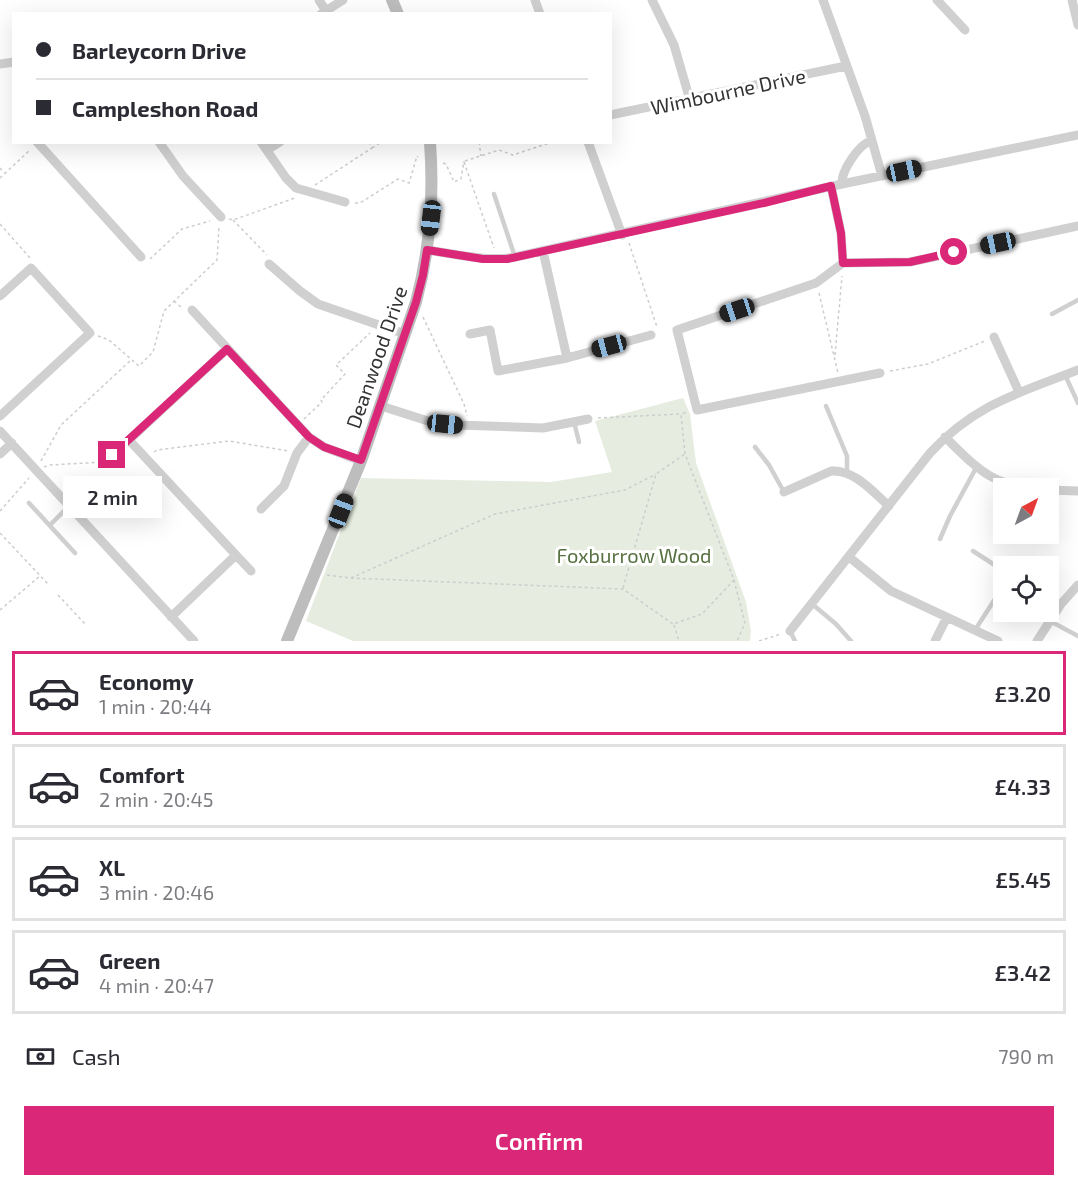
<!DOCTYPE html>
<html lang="en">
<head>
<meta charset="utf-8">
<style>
	body { margin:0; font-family:"Exo 2",sans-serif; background:#f2f2f3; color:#2b2b33; height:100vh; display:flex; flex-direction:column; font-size:22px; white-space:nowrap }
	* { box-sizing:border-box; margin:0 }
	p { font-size:20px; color:#7c7c81 }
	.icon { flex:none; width:33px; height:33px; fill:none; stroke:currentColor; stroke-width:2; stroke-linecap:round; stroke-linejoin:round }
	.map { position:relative; height:641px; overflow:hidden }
	.details { display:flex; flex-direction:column; background:#fff; flex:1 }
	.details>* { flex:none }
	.guide { position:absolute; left:12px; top:12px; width:600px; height:132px; border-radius:0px; box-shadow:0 6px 24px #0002; display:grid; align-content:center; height:132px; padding:0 24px; background:#fff }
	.needle { width:39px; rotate:41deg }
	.controls { position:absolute; left:993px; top:478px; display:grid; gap:12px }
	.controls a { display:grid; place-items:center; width:66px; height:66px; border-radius:0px; background:#fff; box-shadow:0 6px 24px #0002; font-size:30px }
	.end { position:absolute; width:27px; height:27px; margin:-14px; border:8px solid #db2777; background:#fff; box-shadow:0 0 0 3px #fff }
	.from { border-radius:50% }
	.bubble { position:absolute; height:42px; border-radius:0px; background:#fff; box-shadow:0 6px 24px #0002; font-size:20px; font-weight:600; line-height:42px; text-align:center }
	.car { position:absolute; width:18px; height:36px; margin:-18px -9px; border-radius:8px; box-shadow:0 0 4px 2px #0007; background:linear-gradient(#222 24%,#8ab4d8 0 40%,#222 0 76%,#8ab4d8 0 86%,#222 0) }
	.guide b { display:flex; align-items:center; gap:21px; height:57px; font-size:22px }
	.guide b+b { border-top:2px solid #e1e1e2 }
	.guide i { width:15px; height:15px; background:#2b2b33 }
	ul { padding:10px 0 0; list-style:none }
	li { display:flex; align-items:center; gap:18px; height:84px; margin:0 12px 9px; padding:0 12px; border:3px solid #e1e1e2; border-radius:0px }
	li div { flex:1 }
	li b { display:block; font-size:22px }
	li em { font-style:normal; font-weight:600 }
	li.selected { border-color:#db2777 }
	li>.icon { width:54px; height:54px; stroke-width:1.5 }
	.pay { display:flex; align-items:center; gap:15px; height:66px; padding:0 24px; font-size:22px }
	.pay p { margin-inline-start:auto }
	.primary-button { display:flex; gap:12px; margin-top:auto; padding:12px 24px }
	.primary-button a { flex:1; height:69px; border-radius:0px; background:#db2777; color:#fff; font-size:24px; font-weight:600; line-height:69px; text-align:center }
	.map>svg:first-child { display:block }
	.green { fill:#e6ecdf }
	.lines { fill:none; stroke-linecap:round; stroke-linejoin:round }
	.path { stroke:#cdcdcd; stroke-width:1.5; stroke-dasharray:3 3; stroke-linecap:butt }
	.lane { stroke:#d0d0d0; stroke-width:4.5 }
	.street { stroke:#d0d0d0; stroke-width:9 }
	.secondary { stroke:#bdbdbd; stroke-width:12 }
	.route { stroke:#db2777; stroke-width:8 }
	.labels { text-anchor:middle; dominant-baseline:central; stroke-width:6; stroke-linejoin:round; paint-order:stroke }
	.street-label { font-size:20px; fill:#333; stroke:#fff }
	.park-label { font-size:20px; fill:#56703f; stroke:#fff }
</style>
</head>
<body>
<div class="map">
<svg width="1078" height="641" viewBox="0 0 1078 641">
	<rect width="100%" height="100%" fill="#fff"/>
	<path class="green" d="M683 398 690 414 696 463 746 602 751 631 750 641H353L306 621 361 478 551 482 612 472 595 421Z"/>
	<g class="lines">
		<path class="path" d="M479 142 481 156
			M372 148 381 142
			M465 161 499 150 513 155 552 142
			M464 162 494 248
			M443 163 446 164 454 182 461 179 464 161
			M0 168 4 173
			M0 178 30 150
			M315 185 372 148 369 142
			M355 203H360L398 179 409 183 417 156 418 157
			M229 219 233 220 295 198
			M233 220 267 255
			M0 224 31 259
			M629 243 657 327
			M150 259 182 229 210 221
			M819 293 838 373
			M174 301 182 308
			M423 317 464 404 467 416
			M98 336 109 340 139 366 153 352 164 311 217 260 219 227
			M835 355 842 276
			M890 371 928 364 985 341
			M598 418 680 414
			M304 419 322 402 321 400 345 374 336 365 370 333
			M154 452 157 450 229 441 288 451
			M41 461 61 425 131 360
			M44 467 49 465 105 462
			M0 511 29 478
			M0 533 49 585
			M327 575 350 578 623 589 673 624 702 614 734 580 685 454 681 414 687 412
			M351 578 495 514 625 490 656 474
			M734 580 745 623 737 641
			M623 588 656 474 685 454
			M58 595 86 625
			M0 610 40 576
			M674 625 679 641
			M759 641 781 634"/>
		<path class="lane" d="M494 194 515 257
			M1052 314 1078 300
			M1065 375 1078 403
			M826 406 847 456V472
			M574 422 579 442
			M755 447 769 465 784 492
			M29 503 75 553
			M50 525 69 506
			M940 539 950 516 976 468
			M973 551 1004 571
			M812 604 836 624 851 641
			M1050 621 1078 636
			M975 630 1004 585
			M790 631 795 641"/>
		<path class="street" d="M319 0 326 11
			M535 0 540 14
			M652 0 674 45 690 100
			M823 0 865 116 882 176
			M937 0 965 30
			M1072 0 1078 25
			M321 14 343 0
			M0 64 14 62
			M610 115 846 66
			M37 142 141 257
			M159 142 183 176 221 217
			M261 142 286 178 296 188 345 202
			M588 142 622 235
			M267 150 280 142
			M842 184C841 171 859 144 871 141
			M831 186 841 233 843 263 816 283 677 330 697 410 880 373
			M427 250C456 254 485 262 515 257L842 184 1078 135
			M543 251 567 358
			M843 263 910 262 1078 226
			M269 264 300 291 318 304 405 334
			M0 296 31 268 90 333 0 416
			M192 310 309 437 324 447 361 461
			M470 334 490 330 498 371 567 358 651 335
			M994 337 1019 392
			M381 406 431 422 457 425 543 428 588 419
			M0 431 194 641
			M945 437C978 469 990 485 1038 489
			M0 454 12 443
			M112 455 129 440
			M1048 490 1078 491
			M784 492 831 471C854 469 873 492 889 506
			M261 509 284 486 297 453 309 437
			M236 555 251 571
			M849 557 891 591 998 641
			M171 617 236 555 129 440 227 349
			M790 631 930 453C975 404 1019 393 1078 370
			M935 641 947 617
			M1037 641 1061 604 1078 585"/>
		<path class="secondary" d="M392 0 398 14
			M287 641 361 461 416 302C430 250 434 197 430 142"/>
	</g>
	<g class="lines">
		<path class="route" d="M112 455 227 349 309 437 324 447 361 460 416 302 423 275 427 250 483 259H507L764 203 831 186 841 233 843 263 910 262 954 252"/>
	</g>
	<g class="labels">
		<g class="street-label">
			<text transform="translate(728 91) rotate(-12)">Wimbourne Drive</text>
			<text transform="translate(376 357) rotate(-71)">Deanwood Drive</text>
		</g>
		<g class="park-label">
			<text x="634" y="555">Foxburrow Wood</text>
		</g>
	</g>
</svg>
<div class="controls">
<a><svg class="needle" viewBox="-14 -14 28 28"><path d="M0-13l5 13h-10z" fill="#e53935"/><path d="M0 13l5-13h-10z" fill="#7c7c81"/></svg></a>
<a><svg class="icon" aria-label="locate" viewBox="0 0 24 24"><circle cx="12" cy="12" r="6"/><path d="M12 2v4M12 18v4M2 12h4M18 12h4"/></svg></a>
</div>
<i class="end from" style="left:954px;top:252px"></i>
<i class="end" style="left:112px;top:455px"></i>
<div class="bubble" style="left:63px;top:476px;width:99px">2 min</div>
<i class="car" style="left:904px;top:171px;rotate:78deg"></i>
<i class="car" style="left:431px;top:218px;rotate:187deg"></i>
<i class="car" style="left:998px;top:243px;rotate:258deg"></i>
<i class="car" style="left:737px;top:310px;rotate:252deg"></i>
<i class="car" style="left:609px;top:346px;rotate:255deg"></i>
<i class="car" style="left:445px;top:424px;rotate:96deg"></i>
<i class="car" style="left:341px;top:511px;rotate:21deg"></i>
<div class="guide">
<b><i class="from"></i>Barleycorn Drive</b>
<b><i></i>Campleshon Road</b>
</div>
</div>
<section class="details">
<ul>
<li class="selected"><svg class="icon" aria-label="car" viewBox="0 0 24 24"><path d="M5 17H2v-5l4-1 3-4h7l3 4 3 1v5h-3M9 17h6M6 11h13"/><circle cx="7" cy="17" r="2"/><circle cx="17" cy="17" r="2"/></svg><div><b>Economy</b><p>1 min · 20:44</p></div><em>£3.20</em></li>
<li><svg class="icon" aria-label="car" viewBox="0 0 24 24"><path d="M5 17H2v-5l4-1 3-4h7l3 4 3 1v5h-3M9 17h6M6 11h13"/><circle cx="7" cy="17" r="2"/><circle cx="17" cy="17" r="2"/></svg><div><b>Comfort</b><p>2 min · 20:45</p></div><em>£4.33</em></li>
<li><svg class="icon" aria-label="car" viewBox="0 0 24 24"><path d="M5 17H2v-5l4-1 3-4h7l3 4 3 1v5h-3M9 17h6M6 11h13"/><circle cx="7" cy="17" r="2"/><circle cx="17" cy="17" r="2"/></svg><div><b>XL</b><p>3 min · 20:46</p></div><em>£5.45</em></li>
<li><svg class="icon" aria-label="car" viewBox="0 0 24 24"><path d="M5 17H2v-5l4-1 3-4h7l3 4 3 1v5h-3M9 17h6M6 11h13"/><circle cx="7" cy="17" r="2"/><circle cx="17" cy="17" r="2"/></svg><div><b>Green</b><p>4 min · 20:47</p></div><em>£3.42</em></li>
</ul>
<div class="pay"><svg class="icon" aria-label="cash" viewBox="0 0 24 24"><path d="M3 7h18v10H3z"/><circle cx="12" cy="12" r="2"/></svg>Cash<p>790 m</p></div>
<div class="primary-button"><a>Confirm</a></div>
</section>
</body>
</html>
